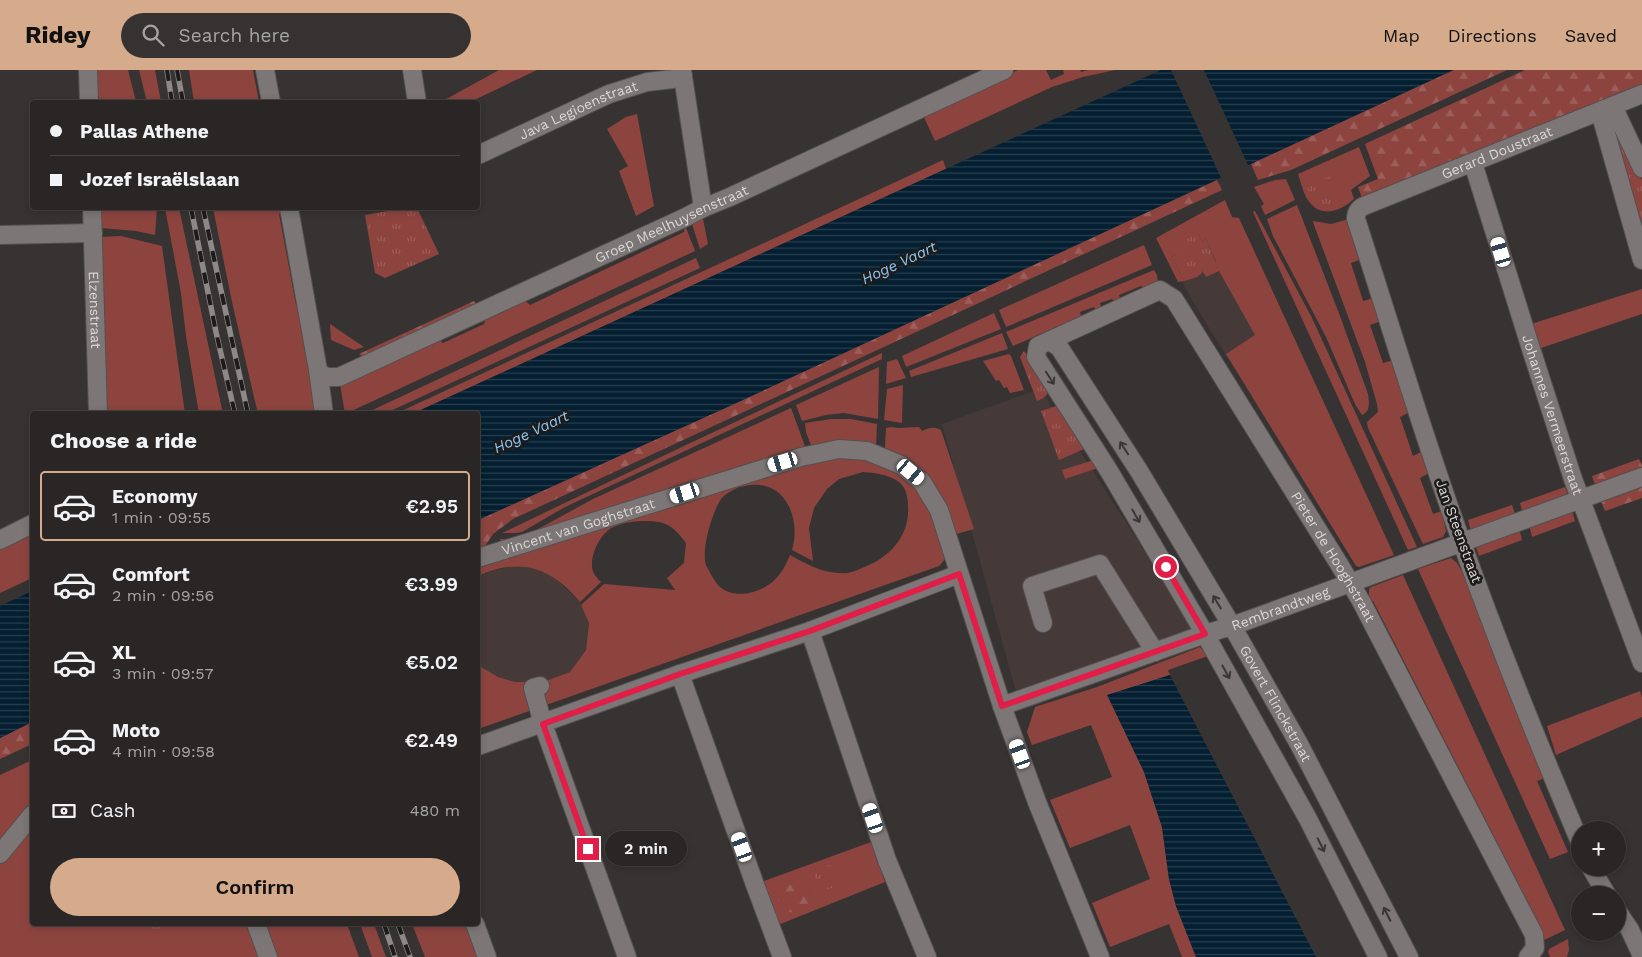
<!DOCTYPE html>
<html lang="en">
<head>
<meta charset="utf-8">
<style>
	body { margin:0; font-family:"Work Sans",sans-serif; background:#363232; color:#f1f3f6; height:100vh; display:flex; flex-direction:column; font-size:19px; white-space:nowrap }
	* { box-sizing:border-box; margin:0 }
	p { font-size:16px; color:#a5a5a7 }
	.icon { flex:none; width:28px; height:28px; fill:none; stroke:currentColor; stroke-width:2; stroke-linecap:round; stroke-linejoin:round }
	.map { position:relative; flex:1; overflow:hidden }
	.sheet { position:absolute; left:30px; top:341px; width:450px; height:515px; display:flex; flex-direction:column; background:#2a2626; border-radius:5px; box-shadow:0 2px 8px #0003,0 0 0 1px #464343 }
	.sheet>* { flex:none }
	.banner { position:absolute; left:30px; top:30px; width:450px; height:110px; border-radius:5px; box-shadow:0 2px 8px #0003,0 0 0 1px #464343; display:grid; align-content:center; height:110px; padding:0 20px; background:#2a2626 }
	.fabs { position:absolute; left:1571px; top:751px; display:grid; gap:10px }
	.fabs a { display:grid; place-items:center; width:55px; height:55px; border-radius:50%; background:#2a2626; box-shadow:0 2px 8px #0003,0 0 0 1px #464343; font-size:25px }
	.end { position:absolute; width:22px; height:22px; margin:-11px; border:6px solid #e11d48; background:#fff; box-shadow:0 0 0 2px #fff }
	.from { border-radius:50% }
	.bubble { position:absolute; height:35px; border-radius:18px; background:#2a2626; box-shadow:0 2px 8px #0003,0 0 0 1px #464343; font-size:16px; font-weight:600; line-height:35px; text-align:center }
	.car { position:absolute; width:15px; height:30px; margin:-15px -8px; border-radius:6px; box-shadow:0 0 4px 1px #0007; background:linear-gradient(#fff 24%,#345 0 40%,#fff 0 76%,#345 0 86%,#fff 0) }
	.banner b { display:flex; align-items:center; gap:18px; height:48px; font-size:19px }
	.banner b+b { border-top:1px solid #464343 }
	.banner i { width:12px; height:12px; background:#f1f3f6 }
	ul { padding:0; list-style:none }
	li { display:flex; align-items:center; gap:15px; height:70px; margin:0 10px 8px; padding:0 10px; border:2px solid transparent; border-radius:5px }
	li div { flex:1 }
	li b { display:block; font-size:19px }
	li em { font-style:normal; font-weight:600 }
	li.selected { border-color:#d6ab8b }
	li>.icon { width:45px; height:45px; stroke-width:1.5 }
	h2 { padding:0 20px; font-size:22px; line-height:60px }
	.pay { display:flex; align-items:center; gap:12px; height:55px; padding:0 20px; font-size:19px }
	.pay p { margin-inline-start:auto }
	.cta { display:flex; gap:10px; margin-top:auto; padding:10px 20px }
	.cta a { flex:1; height:58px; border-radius:30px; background:#d6ab8b; color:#111; font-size:20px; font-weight:600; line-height:58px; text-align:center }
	header { display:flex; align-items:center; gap:30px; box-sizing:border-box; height:70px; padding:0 25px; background:#d6ab8b; color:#111 }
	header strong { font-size:24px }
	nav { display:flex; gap:28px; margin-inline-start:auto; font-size:18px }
	.search { width:350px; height:45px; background:#363232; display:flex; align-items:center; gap:12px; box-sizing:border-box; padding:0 18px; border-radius:28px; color:#a5a5a7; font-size:19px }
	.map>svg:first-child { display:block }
	.built { fill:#463a39 }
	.grass { fill:#8d443f; fill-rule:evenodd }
	.forest { fill:url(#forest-firs) }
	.park { fill:url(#park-tufts) }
	.water { fill:url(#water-rules) }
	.pier { fill:#383333 }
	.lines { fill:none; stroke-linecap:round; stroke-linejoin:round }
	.minor-casing { stroke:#545050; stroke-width:20 }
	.minor { stroke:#7c7676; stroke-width:18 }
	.rail-casing { stroke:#8d8989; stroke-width:5.5 }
	.rail { stroke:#1e1c1b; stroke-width:4; stroke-dasharray:11; stroke-linecap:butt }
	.oneway { stroke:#3a3736 }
	.route { stroke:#e11d48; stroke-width:6 }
	.labels { text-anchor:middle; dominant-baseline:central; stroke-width:5; stroke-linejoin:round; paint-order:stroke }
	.street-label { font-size:14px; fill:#dbd8d8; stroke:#1e1c1b }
	.water-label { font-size:15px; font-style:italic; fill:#8ac6f3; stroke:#1e1c1b }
</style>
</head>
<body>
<header>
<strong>Ridey</strong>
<div class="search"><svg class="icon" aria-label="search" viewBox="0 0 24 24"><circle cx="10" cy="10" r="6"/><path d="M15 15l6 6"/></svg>Search here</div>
<nav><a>Map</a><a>Directions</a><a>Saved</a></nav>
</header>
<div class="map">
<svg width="1642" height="887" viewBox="0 0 1642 887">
	<defs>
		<pattern id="forest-firs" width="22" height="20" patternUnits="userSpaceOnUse" patternTransform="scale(1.25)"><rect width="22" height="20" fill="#8d443f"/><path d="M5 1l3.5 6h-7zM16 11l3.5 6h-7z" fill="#9c5e5a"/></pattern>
		<pattern id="park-tufts" width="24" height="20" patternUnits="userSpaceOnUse" patternTransform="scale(1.25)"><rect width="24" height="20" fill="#8d443f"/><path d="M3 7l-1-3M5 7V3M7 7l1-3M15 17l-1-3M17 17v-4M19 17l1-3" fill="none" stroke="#9c5e5a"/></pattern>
		<pattern id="water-rules" width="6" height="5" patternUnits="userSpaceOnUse" patternTransform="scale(1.25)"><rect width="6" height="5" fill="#041f31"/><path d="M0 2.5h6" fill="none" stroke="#283f4e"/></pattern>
	</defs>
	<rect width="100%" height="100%" fill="#383333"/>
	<path class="built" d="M1204 150 1264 266 1228 289 1191 228 1160 170Z
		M1040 319 1196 561 1017 625 942 354Z
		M514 496 529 497 546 502 557 510 580 532 589 553 586 580 570 602 543 612H515L498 607 478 595V506L496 500Z"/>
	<path class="grass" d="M96 0H128L136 32H97Z
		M139 0H155L161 32H147Z
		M189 0H253L259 32H194Z
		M499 0H537L470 32H441Z
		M1018 0H1046L1051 10 1064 4 1063 0H1080L1081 2 1088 0H1115L1083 7 1052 17 935 71 923 45Z
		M637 44 654 136 636 146 619 101 628 96 607 59 626 47Z
		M1359 77 1370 106 1351 120 1354 129C1342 140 1324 148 1311 134 1304 127 1301 113 1298 104Z
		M943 90 946 99 412 344H395Z
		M1286 109 1295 130 1265 145 1261 136 1264 134 1254 117 1275 110Z
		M1225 130 1232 147 1239 148 1394 485 1359 497 1356 496 1226 284 1255 265 1219 201 1206 207 1201 199 1216 192 1206 169 1202 171 1199 164 1181 182 1172 187 1184 211 1178 212 1156 168Z
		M1297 135 1340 246 1368 324C1369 332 1371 341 1362 345L1355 334 1326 267 1273 166 1267 149Z
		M101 138H157L155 165 136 161 101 158Z
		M165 138H179L223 344H199L186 266 181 223Z
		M213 138H284V142L279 144 296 235 303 242 319 344H258L232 232Z
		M1255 141 1312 248 1417 477 1408 480 1253 142Z
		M700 147 703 149 708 174 700 179 691 151Z
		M1349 149 1362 189 1351 193 1363 231 1374 228 1381 251 1370 255 1383 293 1394 290 1408 343 1400 347 1413 386 1421 382 1429 403 1420 408 1433 444 1445 440 1449 450 1444 452 1446 461 1443 467 1423 474 1368 358 1367 352 1378 342 1377 334 1365 292 1314 155 1313 151 1331 154Z
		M685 155 695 181 345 344 340 314 436 268 443 273 484 254 486 248 523 229 530 235 684 162Z
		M121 166 162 176 185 344H105L101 167Z
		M1144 175 1152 195 1006 257 999 240Z
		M696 188 700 198 384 344H364Z
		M1154 200 1157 205 1158 213 1145 220 1141 216 1119 225 1120 229 1115 233 1112 229 1100 233 1101 238 1096 241 1094 237 1080 242 1081 246 1013 276 1006 262Z
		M1642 219V244L1538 279 1531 254Z
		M994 243 1001 259 906 297 902 286Z
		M330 254 364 277 354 280 331 270Z
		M1002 263 1008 279 911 307 909 301Z
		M882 283V289L565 437 522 462 516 463H502L686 375Z
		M1009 284 1011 286 1024 320 1010 323 1007 317 1004 318 999 310 996 311 983 291Z
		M897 289 906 308 886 314 887 292Z
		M879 297 878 349 844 343 826 345 802 351 796 335Z
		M903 315 902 353 884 350 887 319Z
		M791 338 806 379 502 475 500 469H517L527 465 593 429Z
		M831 349H851L877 354 876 377 812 378 806 362 805 353Z
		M891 357 898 358 919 357 922 361C928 358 934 356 941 360L974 459 953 465 888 382 885 377 886 358Z
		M837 386 869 387 886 393 925 423 947 487 939 496 478 659V595L498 607 515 612H543L570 602 586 580 589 553 581 535 604 514 675 520 667 508 684 493 686 473C680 465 673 456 663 453 649 449 622 451 610 459 600 465 591 484 592 496 592 503 597 508 601 512L580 532C551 497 520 487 478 506V496L779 400ZM863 402C875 403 888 404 899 412 906 417 908 428 908 436 910 466 890 488 862 498 858 500 852 502 848 503 826 505 808 495 790 485 787 492 784 499 779 505 767 522 734 532 718 515 714 510 709 501 706 495 701 479 712 443 721 429 725 424 731 421 737 418 741 416 746 416 751 415 787 411 801 451 792 480L813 491 809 458 814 438 827 419 839 409Z
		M1565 417 1569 428 1523 445 1520 433Z
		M1512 435 1516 447 1471 462 1468 450Z
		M1572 440 1575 451 1532 467 1529 454Z
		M1519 458 1522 470 1479 486 1475 474Z
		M32 463V508L0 523V478Z
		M1451 488 1457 493 1461 500 1466 498 1548 707 1537 711 1568 782 1550 789 1418 499Z
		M1403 505 1565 860 1540 872 1535 856 1539 854 1373 531 1368 534 1365 527 1369 525V519L1371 517Z
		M1200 577 1208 586 1168 600 1170 605 1108 625 1144 702 1162 757 1169 809 1176 836 1196 887H1182L1169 854 1110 877 1092 833 1150 809 1130 755 1070 778 1050 730 1112 707 1091 655 1032 675 1027 662 1035 637 1097 617Z
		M1640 621 1642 628V647L1556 685 1547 656Z
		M32 690V738L0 778V705Z
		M32 755V854H251L263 887H0V793Z
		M871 772 885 812 778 855 761 812Z
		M261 854H347L359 887H273Z
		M360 854H374L386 887H372Z
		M412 854H469L481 887H425Z
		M1568 869 1569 880 1567 887H1550L1548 882 1549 879Z"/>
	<path class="forest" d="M1454 0H1507L1291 100 1258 110 1251 94Z
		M1525 0H1642V18L1362 128 1358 117 1378 109 1365 74Z
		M1217 110 1222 120 513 449 493 464 482 481 478 483V450L745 329Z
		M474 231 476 234 363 287 359 284Z
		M1639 389 1642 396V402L1596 418 1592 406Z
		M1642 413V428L1605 441 1600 429Z
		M32 652V674L0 689V668Z
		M801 814 818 823 816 835 798 844 787 841 778 830 787 815Z"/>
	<path class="park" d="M1612 47 1642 110V154L1609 48Z
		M1331 106 1343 133C1335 141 1321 138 1313 130 1310 126 1308 121 1307 115Z
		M405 138H414L418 140 439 184 385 208 375 203 365 145Z
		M1199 164 1202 171 1206 169 1216 193 1202 199V203L1197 207 1184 211 1172 187 1181 182 1177 173Z
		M1024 281 1049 316C1049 325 1045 328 1037 331L1020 287Z
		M1056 336 1062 337 1085 372 1084 379 1059 390 1041 341Z
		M1094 390 1101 397 1065 409 1062 400Z
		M815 807a12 12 0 1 1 24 0a12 12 0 1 1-24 0Z
		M123 854H185C164 860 144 864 123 854Z"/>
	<path class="water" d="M1161 0H1453L745 329 478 450V344H412Z
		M32 521V652L0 668V536Z
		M1170 605 1316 887H1196L1176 836 1169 809 1162 757 1144 702 1107 625Z"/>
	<path class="pier" d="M1171 0H1204L1249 97 1222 110Z"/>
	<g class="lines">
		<defs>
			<g id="minor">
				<path d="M88 0 89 32"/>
				<path d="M265 0 271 32"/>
				<path d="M412 0 417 32"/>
				<path d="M682 0 703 138"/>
				<path d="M1613 36 1642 98"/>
				<path d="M1600 42 1642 190"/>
				<path id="s1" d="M478 85 609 24 647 12 673 9 683 6"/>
				<path id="s2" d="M1473 93 1532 282 1573 409 1642 593"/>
				<path id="s3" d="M92 138 98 344"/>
				<path id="s4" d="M289 138 318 300C324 308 328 307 339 307L686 147 703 138 730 127 1004 0"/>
				<path d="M0 165 93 163"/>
				<path id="s5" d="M1049 271 1059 277 1139 401 1232 556 1299 674 1409 887"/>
				<path d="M318 300 324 344"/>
				<path d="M0 470 32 454"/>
				<path id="s6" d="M478 488 801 387 839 379 867 381 901 395 922 412 939 440 1002 636 1037 732 1100 887"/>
				<path d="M1043 553 1032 516 1100 494 1155 582"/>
				<path d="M810 561 887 790 927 887"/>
				<path d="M680 604 754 812 782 887"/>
				<path d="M540 616 533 618 543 654 627 887"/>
				<path id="s7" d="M1002 636 1205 564 1232 556 1642 407"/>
				<path d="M478 676 680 604 810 561 959 504"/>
				<path id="s8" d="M1580 772C1538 673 1498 574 1462 473 1423 366 1391 257 1356 149 1356 142 1358 139 1364 136L1642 24"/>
				<path d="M0 784 32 745"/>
				<path d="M1591 798 1607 825"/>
				<path d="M1618 842 1630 860 1642 886"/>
				<path d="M256 854 268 887"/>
				<path d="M475 854 487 887"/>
				<path id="s9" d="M1378 887 1308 749 1205 564 1109 401 1036 287 1038 276 1160 220 1174 229 1339 494 1361 531 1534 865 1535 878 1528 887"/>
			</g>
		</defs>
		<use href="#minor" class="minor-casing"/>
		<use href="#minor" class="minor"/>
		<defs>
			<path id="rail" d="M167 0 172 32
				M177 0 183 32
				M191 138 216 262 235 344
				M203 138 248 344
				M384 854 395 887
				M398 854 410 887"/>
		</defs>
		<use href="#rail" class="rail-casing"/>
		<use href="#rail" class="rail"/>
	</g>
	<defs><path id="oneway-shaft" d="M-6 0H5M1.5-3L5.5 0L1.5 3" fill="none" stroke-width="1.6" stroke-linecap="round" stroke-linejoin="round" transform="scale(1.25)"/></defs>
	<g class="oneway">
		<use href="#oneway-shaft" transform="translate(1050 308) rotate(57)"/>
		<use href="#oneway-shaft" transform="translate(1124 378) rotate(-123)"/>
		<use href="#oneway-shaft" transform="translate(1136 446) rotate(60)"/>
		<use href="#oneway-shaft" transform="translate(1217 532) rotate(-121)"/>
		<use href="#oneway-shaft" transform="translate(1226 602) rotate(61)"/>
		<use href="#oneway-shaft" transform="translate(1321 775) rotate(63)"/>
		<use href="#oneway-shaft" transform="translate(1387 844) rotate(-117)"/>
	</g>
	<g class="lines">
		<path class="route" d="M588 779 543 654 680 604 810 561 959 504 1002 636 1205 564 1166 497"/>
	</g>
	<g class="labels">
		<g class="street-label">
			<text stroke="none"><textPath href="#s1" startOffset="110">Java Legioenstraat</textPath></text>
			<text stroke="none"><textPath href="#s8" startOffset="822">Gerard Doustraat</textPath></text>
			<text stroke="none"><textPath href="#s4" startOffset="554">Groep Meelhuysenstraat</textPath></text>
			<text stroke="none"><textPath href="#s3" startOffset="102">Elzenstraat</textPath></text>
			<text stroke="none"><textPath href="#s2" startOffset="264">Johannes Vermeerstraat</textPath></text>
			<text stroke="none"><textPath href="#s6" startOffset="105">Vincent van Goghstraat</textPath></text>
			<text transform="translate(1459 461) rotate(70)">Jan Steenstraat</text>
			<text stroke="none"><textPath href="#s9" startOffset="1156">Pieter de Hooghstraat</textPath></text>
			<text stroke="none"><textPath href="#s7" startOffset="295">Rembrandtweg</textPath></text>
			<text stroke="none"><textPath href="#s5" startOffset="429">Govert Flinckstraat</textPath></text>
		</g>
		<g class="water-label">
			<text transform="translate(899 193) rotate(-25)">Hoge Vaart</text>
			<text transform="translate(531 362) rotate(-25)">Hoge Vaart</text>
		</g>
	</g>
</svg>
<div class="fabs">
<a>+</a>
<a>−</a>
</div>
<i class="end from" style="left:1166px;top:497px"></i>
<i class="end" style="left:588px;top:779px"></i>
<div class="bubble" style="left:605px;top:761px;width:82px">2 min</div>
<i class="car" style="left:1501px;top:182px;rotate:343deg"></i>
<i class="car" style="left:783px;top:392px;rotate:253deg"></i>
<i class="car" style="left:911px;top:402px;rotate:130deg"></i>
<i class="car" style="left:685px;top:423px;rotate:252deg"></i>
<i class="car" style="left:1020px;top:684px;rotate:340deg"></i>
<i class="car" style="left:873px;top:748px;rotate:341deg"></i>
<i class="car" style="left:742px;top:777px;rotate:340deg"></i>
<div class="banner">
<b><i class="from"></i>Pallas Athene</b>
<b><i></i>Jozef Israëlslaan</b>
</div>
<section class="sheet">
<h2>Choose a ride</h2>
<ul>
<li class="selected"><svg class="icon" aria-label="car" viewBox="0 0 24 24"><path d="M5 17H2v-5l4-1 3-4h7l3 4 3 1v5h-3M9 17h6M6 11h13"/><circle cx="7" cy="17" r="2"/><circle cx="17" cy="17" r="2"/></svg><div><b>Economy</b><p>1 min · 09:55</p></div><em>€2.95</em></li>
<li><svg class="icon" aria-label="car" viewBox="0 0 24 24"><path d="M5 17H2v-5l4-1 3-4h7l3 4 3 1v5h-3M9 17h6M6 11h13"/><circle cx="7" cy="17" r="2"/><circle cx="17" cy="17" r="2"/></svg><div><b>Comfort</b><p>2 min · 09:56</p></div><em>€3.99</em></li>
<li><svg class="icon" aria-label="car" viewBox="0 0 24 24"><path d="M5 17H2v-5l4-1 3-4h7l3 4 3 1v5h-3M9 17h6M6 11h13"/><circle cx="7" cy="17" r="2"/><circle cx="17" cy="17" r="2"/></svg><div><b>XL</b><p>3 min · 09:57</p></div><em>€5.02</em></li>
<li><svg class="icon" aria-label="car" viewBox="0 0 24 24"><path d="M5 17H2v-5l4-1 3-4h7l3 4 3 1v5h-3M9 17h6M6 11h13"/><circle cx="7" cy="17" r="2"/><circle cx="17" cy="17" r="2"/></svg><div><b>Moto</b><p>4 min · 09:58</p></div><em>€2.49</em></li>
</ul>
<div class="pay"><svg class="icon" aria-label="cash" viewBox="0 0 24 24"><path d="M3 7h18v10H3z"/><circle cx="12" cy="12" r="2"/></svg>Cash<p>480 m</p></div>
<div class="cta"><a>Confirm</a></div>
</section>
</div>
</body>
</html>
